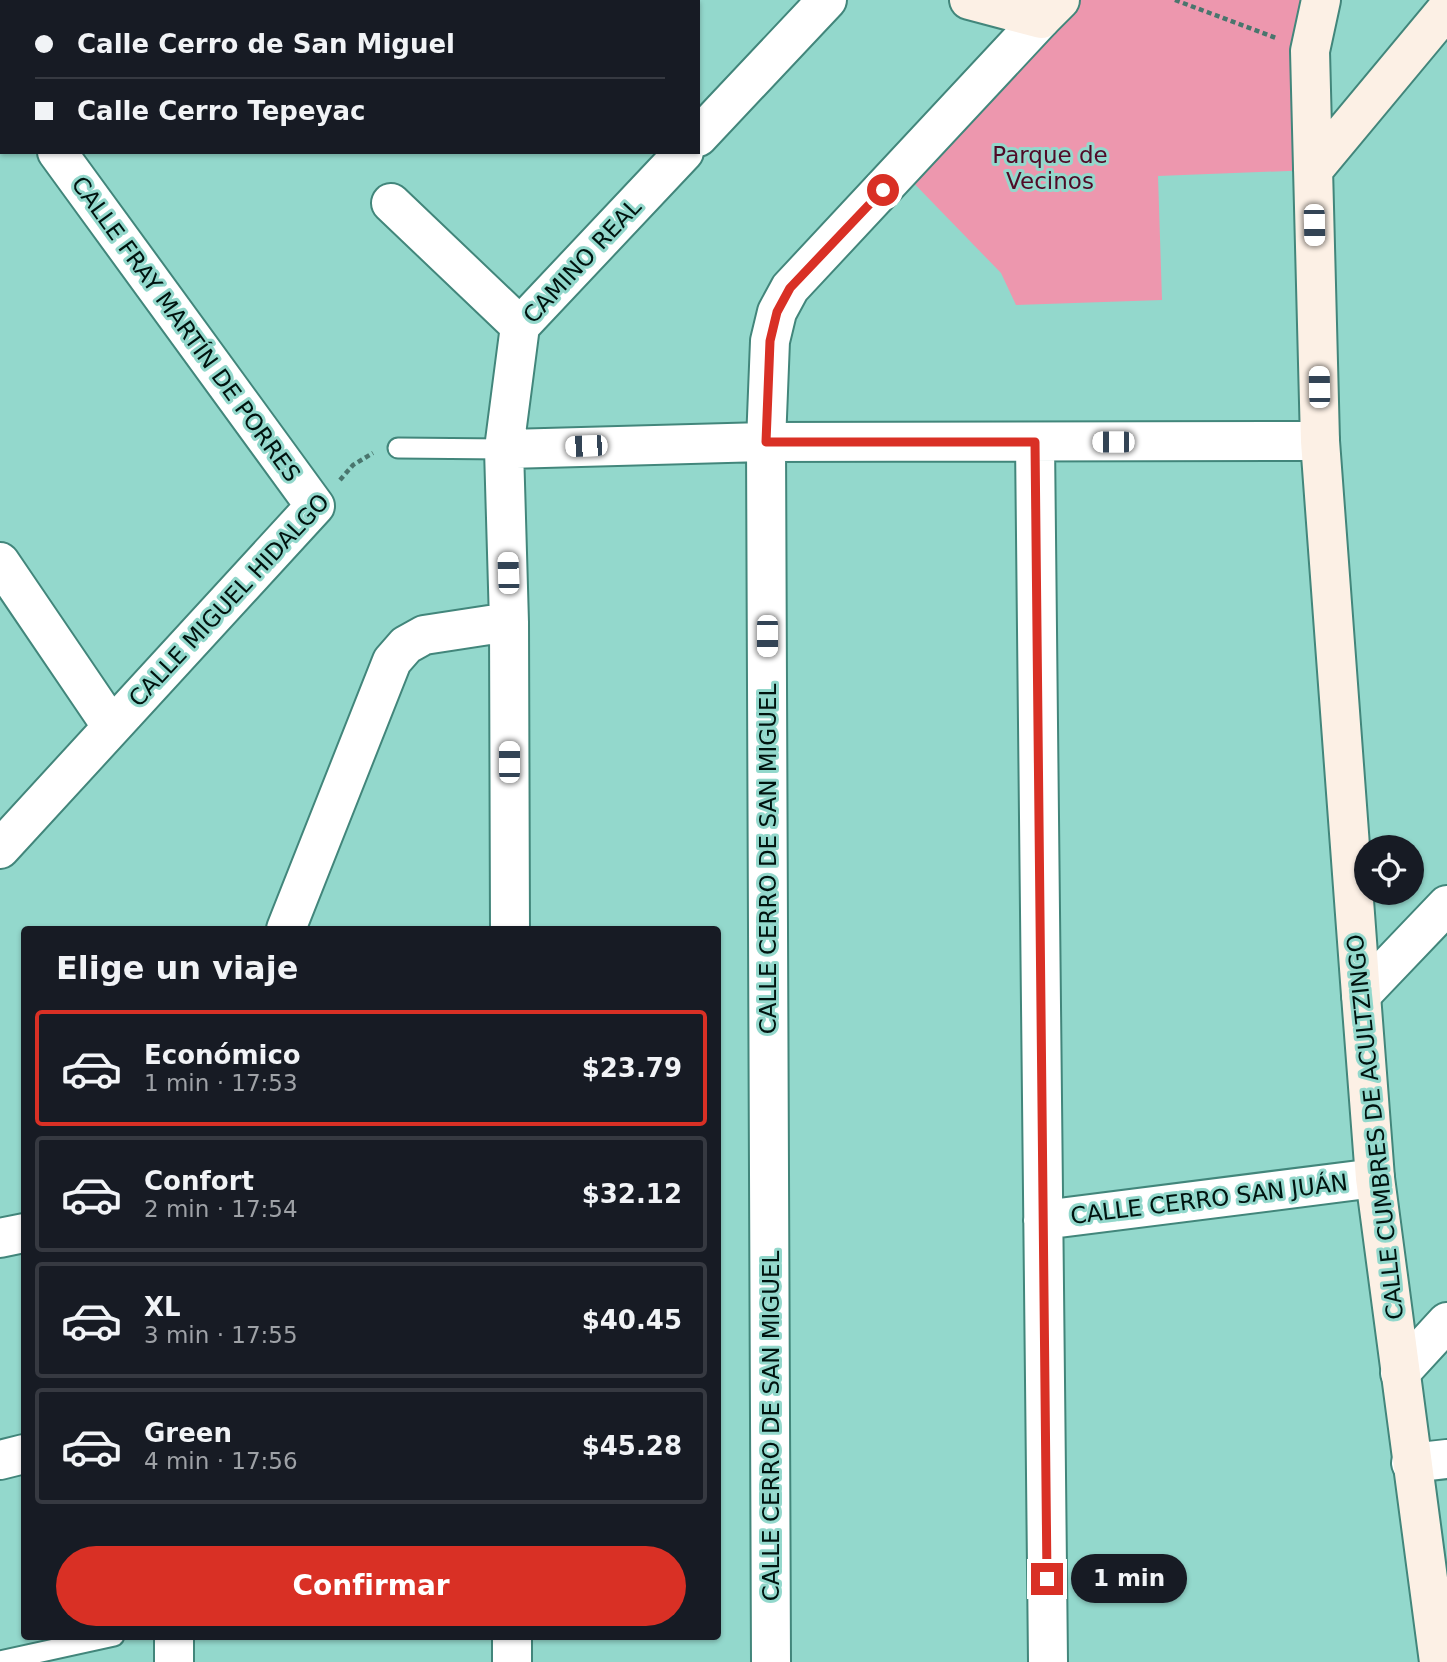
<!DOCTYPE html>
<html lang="es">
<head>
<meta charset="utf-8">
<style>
	body { margin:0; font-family:"DejaVu Sans",sans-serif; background:#20242c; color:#f1f3f6; height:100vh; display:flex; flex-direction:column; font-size:26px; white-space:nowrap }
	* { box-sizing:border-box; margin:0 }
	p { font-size:23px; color:#9ea1a6 }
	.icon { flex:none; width:38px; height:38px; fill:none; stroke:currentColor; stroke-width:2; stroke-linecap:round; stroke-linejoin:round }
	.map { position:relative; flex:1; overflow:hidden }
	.details { position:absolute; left:21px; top:926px; width:700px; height:714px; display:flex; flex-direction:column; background:#171b24; border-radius:7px; box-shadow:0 2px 5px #0004 }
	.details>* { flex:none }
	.hud { position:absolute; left:0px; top:0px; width:700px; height:154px; box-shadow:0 2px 5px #0004; display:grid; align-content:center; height:154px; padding:0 35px; background:#171b24 }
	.tools { position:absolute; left:1354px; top:835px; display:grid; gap:14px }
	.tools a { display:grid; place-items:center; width:70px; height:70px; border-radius:50%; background:#171b24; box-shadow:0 2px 5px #0004; font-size:35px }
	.end { position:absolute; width:32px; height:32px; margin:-16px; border:9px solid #d93025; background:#fff; box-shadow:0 0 0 4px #fff }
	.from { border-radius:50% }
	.bubble { position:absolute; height:49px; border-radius:24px; background:#171b24; box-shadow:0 2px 5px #0004; font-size:23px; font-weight:600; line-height:49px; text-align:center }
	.car { position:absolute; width:21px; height:42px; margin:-21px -10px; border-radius:9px; box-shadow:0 0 5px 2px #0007; background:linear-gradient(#fff 24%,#345 0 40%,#fff 0 76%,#345 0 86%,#fff 0) }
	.hud b { display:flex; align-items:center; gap:24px; height:66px; font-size:26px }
	.hud b+b { border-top:2px solid #363941 }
	.hud i { width:18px; height:18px; background:#f1f3f6 }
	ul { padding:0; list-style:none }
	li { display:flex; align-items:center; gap:21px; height:116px; margin:0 14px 10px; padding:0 21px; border:4px solid #363941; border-radius:7px }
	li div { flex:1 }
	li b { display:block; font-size:26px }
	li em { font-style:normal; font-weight:600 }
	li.active { border-color:#d93025 }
	li>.icon { width:63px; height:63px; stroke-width:1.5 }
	h2 { padding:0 35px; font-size:32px; line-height:84px }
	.primary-button { display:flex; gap:14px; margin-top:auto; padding:14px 35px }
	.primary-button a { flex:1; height:80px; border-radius:42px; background:#d93025; color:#fff; font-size:28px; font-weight:600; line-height:80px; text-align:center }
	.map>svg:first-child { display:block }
	.green { fill:#ed97ae }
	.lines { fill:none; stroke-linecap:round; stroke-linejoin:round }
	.lane-casing { stroke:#42867b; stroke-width:23 }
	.street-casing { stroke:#42867b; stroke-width:42 }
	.secondary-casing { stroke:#42867b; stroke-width:42 }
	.path { stroke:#49756d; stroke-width:4.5; stroke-dasharray:5 3.5; stroke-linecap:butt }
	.lane { stroke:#fff; stroke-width:19 }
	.street { stroke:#fff; stroke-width:38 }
	.secondary { stroke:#fcf0e5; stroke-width:38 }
	.route { stroke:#d93025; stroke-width:9 }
	.labels { text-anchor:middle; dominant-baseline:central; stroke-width:6; stroke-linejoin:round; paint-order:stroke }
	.park-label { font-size:23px; fill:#500a27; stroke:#93d8cc }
	.street-label { font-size:23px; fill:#00130f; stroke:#93d8cc }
</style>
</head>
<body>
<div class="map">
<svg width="1447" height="1662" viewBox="0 0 1447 1662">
	<rect width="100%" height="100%" fill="#93d8cc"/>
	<path class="green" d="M1061 0H1323L1313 170 1158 176 1162 300 1016 305 1001 273 901 170Z"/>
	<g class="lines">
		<defs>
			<path id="lane" d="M498 0 499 2
				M398 448 504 449
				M0 1661 114 1636"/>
			<path id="street" d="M0 75 2 77
				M698 137 827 0
				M391 203 520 326
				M1035 442 1048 1662
				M504 449 766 442 1320 441
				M0 562 112 727
				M0 849 315 506 57 152
				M286 929 392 661 406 645 424 635 509 622
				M510 929 509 622 504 449 520 326 684 152
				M1361 995 1447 905
				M1043 1220 1375 1178
				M0 1238 24 1233
				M1400 1373 1447 1322
				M0 1460 24 1454
				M1411 1463 1447 1459
				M174 1636V1662
				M512 1636V1662
				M771 1662 766 442 770 341 777 312 790 288 1041 19"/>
			<path id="secondary" d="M969 0 1041 19 1060 0
				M1321 0 1310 51 1320 441 1361 995 1375 1178 1439 1662
				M1313 170 1447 9"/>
		</defs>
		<use href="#lane" class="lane-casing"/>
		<use href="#street" class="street-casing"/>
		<use href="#secondary" class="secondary-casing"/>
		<path class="path" d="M1175 0 1276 38
			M340 480 353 465 373 453"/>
		<use href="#lane" class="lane"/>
		<use href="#street" class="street"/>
		<use href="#secondary" class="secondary"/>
	</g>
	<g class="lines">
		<path class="route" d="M883 190 790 288 777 312 770 341 766 442H1035L1047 1579"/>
	</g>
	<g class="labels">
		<g class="park-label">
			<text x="1050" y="155">Parque de<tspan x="1050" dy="26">Vecinos</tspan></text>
		</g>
		<g class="street-label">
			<text transform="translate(582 261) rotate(-47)">CAMINO REAL</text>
			<text transform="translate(186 329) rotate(54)">CALLE FRAY MARTÍN DE PORRES</text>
			<text transform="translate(229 600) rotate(-47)">CALLE MIGUEL HIDALGO</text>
			<text transform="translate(768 859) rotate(-90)">CALLE CERRO DE SAN MIGUEL</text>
			<text transform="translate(1375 1127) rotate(-96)">CALLE CUMBRES DE ACULTZINGO</text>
			<text transform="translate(1209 1199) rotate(-7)">CALLE CERRO SAN JUÁN</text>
			<text transform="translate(771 1426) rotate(-90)">CALLE CERRO DE SAN MIGUEL</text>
		</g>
	</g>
</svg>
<div class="tools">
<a><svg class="icon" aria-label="locate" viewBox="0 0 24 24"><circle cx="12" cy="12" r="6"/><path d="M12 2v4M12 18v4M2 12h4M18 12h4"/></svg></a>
</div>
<i class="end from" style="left:883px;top:190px"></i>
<i class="end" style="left:1047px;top:1579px"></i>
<div class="bubble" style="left:1071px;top:1554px;width:116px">1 min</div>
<i class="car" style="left:1314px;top:225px;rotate:179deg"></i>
<i class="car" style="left:1319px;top:387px;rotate:359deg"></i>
<i class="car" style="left:1113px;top:442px;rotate:270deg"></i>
<i class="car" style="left:586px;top:446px;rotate:268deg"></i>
<i class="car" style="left:508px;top:573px;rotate:358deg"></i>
<i class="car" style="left:767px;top:636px;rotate:180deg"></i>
<i class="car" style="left:509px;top:762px;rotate:0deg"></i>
<div class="hud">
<b><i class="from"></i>Calle Cerro de San Miguel</b>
<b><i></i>Calle Cerro Tepeyac</b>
</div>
<section class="details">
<h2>Elige un viaje</h2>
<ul>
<li class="active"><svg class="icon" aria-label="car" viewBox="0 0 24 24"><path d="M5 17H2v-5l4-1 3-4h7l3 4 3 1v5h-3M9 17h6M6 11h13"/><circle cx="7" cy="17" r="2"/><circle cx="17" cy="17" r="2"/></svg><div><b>Económico</b><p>1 min · 17:53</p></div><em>$23.79</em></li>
<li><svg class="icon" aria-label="car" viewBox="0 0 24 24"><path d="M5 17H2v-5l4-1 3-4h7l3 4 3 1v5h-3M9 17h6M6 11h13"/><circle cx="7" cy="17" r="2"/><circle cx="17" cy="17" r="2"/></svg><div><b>Confort</b><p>2 min · 17:54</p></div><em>$32.12</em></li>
<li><svg class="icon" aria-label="car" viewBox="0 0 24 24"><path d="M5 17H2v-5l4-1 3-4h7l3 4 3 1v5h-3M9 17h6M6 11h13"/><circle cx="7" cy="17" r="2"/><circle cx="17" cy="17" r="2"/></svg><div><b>XL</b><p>3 min · 17:55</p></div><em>$40.45</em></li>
<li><svg class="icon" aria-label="car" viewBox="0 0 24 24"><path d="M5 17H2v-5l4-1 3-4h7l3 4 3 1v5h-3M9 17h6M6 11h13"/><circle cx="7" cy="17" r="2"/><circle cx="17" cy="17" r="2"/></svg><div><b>Green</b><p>4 min · 17:56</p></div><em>$45.28</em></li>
</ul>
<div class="primary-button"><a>Confirmar</a></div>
</section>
</div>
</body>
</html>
